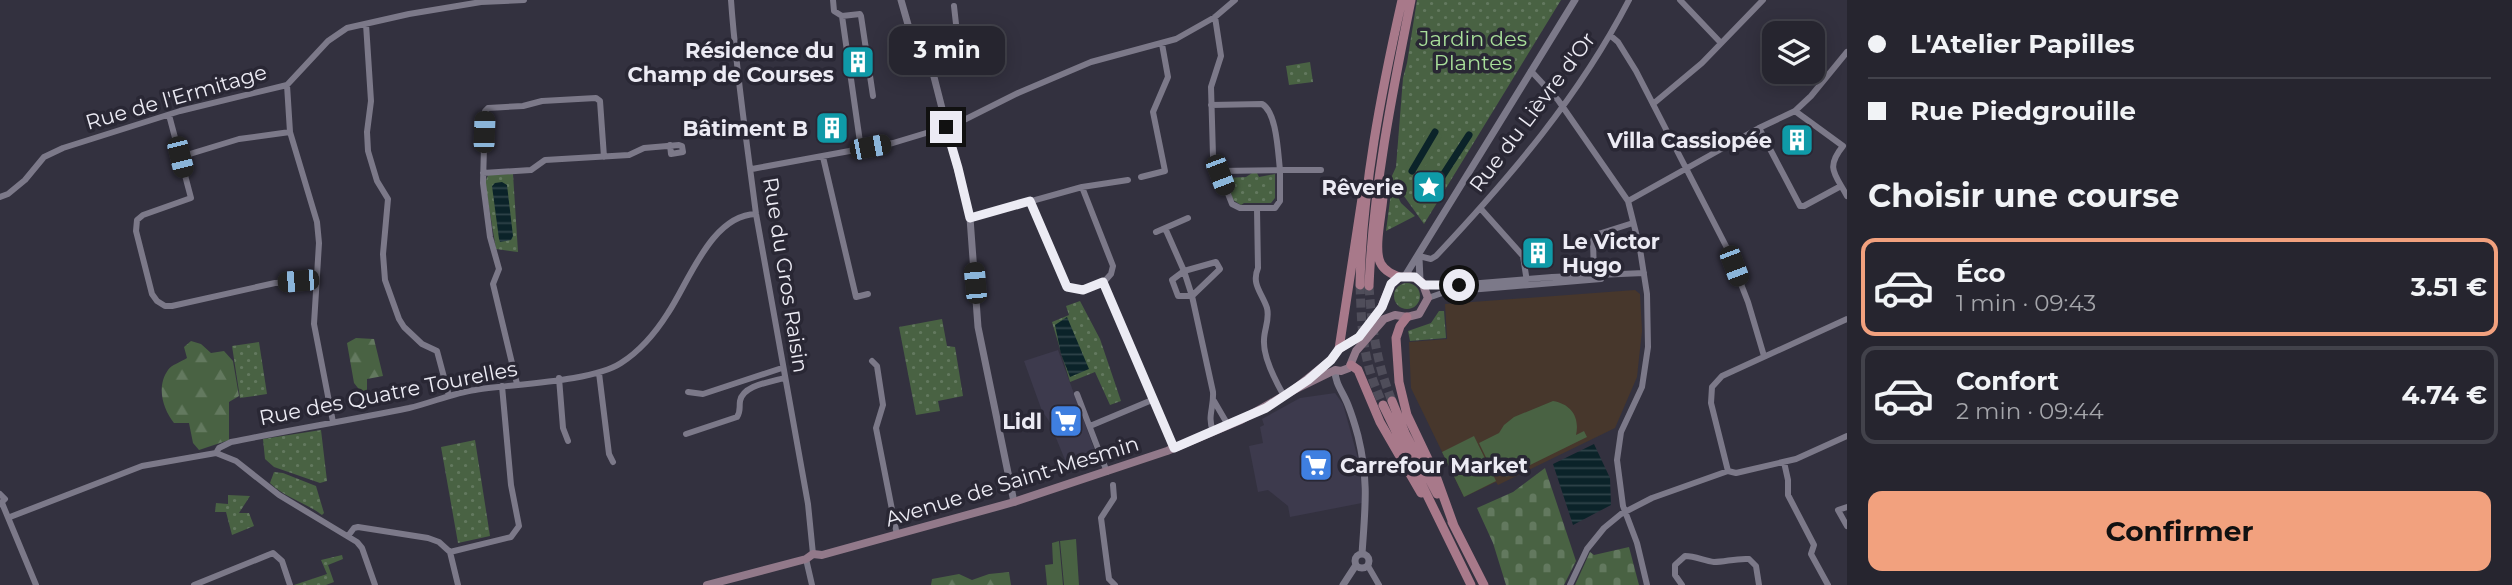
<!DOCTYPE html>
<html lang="fr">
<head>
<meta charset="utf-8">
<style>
	body { margin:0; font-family:Montserrat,sans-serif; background:#2e2d37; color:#f1f3f6; height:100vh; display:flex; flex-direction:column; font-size:26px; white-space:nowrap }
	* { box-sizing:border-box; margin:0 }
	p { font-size:23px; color:#a4a5aa }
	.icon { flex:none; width:38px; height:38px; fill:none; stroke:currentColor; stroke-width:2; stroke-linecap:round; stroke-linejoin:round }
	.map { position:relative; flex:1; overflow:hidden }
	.sheet { display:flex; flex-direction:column; background:#26252f; width:665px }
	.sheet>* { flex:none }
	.banner { display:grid; align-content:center; height:154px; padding:0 21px; background:#26252f }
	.controls { position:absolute; left:1762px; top:21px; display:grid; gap:14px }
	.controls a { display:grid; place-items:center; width:63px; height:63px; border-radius:14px; background:#26252f; box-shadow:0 4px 18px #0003,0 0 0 2px #42424b; font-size:35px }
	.end { position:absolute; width:32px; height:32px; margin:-16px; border:9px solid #ecebf4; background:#111; box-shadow:0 0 0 4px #111 }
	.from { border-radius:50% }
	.bubble { position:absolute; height:49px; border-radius:14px; background:#26252f; box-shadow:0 4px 18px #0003,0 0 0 2px #42424b; font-size:23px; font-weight:700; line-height:49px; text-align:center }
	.car { position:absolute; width:21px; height:42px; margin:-21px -10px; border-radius:9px; box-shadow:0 0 5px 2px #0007; background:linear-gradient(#222 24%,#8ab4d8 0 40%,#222 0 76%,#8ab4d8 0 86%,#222 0) }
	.banner b { display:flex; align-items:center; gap:24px; height:66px; font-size:26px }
	.banner b+b { border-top:2px solid #42424b }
	.banner i { width:18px; height:18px; background:#f1f3f6 }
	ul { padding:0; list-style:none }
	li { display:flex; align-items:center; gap:21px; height:98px; margin:0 14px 10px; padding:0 7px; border:4px solid #42424b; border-radius:14px }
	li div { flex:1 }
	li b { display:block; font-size:26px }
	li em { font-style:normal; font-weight:700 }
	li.on { border-color:#f2a17e }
	li>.icon { width:63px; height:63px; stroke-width:1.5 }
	h2 { padding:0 21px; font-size:32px; line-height:84px }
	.action { display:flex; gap:14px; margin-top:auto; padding:14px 21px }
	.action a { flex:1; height:80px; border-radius:14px; background:#f2a17e; color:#111; font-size:28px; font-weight:700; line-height:80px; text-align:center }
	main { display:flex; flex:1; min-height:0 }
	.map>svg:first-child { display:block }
	.built { fill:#3d3a4d }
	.education { fill:#47372c }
	.grass { fill:url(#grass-dots) }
	.forest { fill:url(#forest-firs) }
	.cemetery { fill:url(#cemetery-stones) }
	.garden { fill:#496243 }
	.water { fill:url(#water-rules) }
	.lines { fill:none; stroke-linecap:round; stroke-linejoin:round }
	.canal { stroke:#0b2329; stroke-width:7 }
	.primary-tunnel { stroke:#4f4d5a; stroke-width:9; stroke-dasharray:9 4.5; stroke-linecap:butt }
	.minor { stroke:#7c7989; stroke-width:6 }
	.tertiary { stroke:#7c7989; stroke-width:7 }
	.secondary { stroke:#92798a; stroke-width:8 }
	.primary { stroke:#a8798a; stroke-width:9 }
	.route { stroke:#ecebf4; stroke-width:9 }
	.labels { text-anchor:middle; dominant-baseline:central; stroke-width:7; stroke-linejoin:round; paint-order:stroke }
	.park-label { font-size:21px; fill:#a8df9a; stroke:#292734 }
	.poi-label { font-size:21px; font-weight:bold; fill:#ecebf4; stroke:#292734; text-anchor:end }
	.street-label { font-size:21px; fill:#ecebf4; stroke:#292734 }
</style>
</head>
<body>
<main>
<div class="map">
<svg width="1847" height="585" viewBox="0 0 1847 585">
	<defs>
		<pattern id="grass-dots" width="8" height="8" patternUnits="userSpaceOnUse" patternTransform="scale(1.75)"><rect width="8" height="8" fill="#496243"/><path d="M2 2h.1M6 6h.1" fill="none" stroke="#63795f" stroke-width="1.8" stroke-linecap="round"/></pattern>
		<pattern id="forest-firs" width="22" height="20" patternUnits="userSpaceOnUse" patternTransform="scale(1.75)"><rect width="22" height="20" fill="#496243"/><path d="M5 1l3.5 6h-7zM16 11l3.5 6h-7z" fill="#63795f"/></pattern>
		<pattern id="cemetery-stones" width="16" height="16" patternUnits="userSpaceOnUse" patternTransform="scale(1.75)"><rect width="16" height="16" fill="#496243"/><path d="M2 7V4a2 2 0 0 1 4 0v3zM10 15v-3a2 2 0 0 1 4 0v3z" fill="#63795f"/></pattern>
		<pattern id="water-rules" width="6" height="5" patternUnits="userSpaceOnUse" patternTransform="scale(1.75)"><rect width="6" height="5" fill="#0b2329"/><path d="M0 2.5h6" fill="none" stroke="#2f4349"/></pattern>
	</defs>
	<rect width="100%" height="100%" fill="#33313f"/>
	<path class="built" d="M1058 350 1099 462 1070 472 1049 421 1042 411 1024 361Z
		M1335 393 1343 404 1360 466 1362 503 1290 517 1288 506 1268 490 1258 492 1249 446 1263 443 1260 427 1264 425 1262 419 1300 398Z"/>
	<path class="education" d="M1635 290 1640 294 1642 331 1637 377 1615 428 1498 485 1496 482 1464 497 1411 388 1409 342 1447 339 1445 304Z"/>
	<path class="grass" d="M1417 0H1561L1424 224 1391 178 1396 167 1403 78 1407 63Z
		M1310 62 1313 82 1289 85 1286 66Z
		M1252 173H1257L1259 177 1275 174V198L1271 203H1244L1241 205 1233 200 1226 178 1246 177Z
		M513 174 518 252 496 249 485 183 488 175Z
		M1392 185 1401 203 1415 216 1386 231Z
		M1394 296a13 13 0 1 1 26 0a13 13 0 1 1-26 0Z
		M1080 301 1100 339 1121 401 1110 405 1095 372 1070 382 1052 322 1069 315 1066 306Z
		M1439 311H1444L1446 338 1410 341 1408 331 1431 323Z
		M942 319 947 346 955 347 963 396 938 401 940 411 916 415 899 327Z
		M259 342 267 394 240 398 232 346Z
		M321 430 327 481 320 483 274 467 265 459 263 439Z
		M475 440 490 536 458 543 441 447Z
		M274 472 283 473 316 486 324 513 322 515C305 502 285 498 270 483Z
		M228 495 250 496 239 513H249L254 526 232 535 226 512H215L216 503 228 504Z
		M342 555 343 559 328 565 334 582 326 585H294L327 574 321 560Z"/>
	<path class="forest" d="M356 338 374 339 383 376 367 379V390L362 393 354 383 347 343Z
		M191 341 201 344 211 353 224 351 233 361 239 396 229 402V440L199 450 193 443 189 423H174C163 409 156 387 168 370 171 365 181 362 187 358L184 347Z
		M1009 572 1011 585H931L932 579 959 574 972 580 989 574Z"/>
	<path class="cemetery" d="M1545 468 1576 561 1564 585H1506L1493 543 1477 508 1513 492Z
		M1629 547 1639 585H1575L1590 552 1594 555Z"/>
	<path class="garden" d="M1432 124 1442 136 1421 174 1406 164Z
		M1553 401C1571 404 1580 417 1576 435L1584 431 1587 437 1506 477 1503 471 1517 464 1513 463V465L1494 474 1479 443 1499 433 1504 425 1514 417Z
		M1474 436 1496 481 1464 497 1442 452Z
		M1076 539 1079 585H1064L1060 541Z
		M1059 541 1063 585H1047L1045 565 1053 564 1052 543Z"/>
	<path class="water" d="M502 182 507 185 513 236 511 240 500 242 499 239 492 186 495 183Z
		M1067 317 1089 369 1070 377 1061 354 1055 325Z
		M1594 444 1610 478 1611 505 1573 525 1553 464Z"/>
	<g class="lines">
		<path class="canal" d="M1412 171 1435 132
			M1434 189 1469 135"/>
		<path class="primary-tunnel" d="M1360 285C1362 334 1362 359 1383 405
			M1369 286C1372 329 1376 361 1392 401"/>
		<path class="minor" d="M731 0C736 72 747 143 756 214L808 504 813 554
			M833 0 834 11 842 16 860 142
			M1680 0 1721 43
			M842 16 860 14 861 16 873 96
			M1215 17 1221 56 1211 87 1213 156 1232 204 1240 208H1275L1280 201V170H1321
			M366 24 371 101 367 132 368 151 377 181 388 199 383 254 385 280 399 319 404 327 422 344 437 351 449 396
			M1611 36 1618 42 1636 71 1727 248 1748 302 1764 356
			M1531 71 1558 100 1628 201 1640 249 1647 294 1648 347 1642 387 1621 432 1617 460 1623 506 1637 543 1647 585
			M933 73 957 65 960 60 954 6
			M287 85 290 132 317 222 319 243 314 324 333 422
			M1653 104 1702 63 1763 0
			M1211 105 1262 104C1277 112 1278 154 1280 170L1219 171
			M1795 111 1843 146C1825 168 1835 174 1847 196
			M169 115 191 198 143 215 137 220 136 231 152 294 157 301 165 306H172L275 283 316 282
			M1759 128 1800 206H1804L1841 186
			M180 157 239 139 290 132
			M823 157 856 297 868 294
			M752 169 893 143 956 124 1018 93 1091 62 1176 39 1215 17 1235 0
			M483 173 531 170 545 160 629 155 644 148 679 145 682 146 683 152 671 154 670 145
			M1141 177 1165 171 1153 112 1168 77 1162 44
			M1082 187 1113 266 1111 274 1103 283
			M0 197 8 194 25 180 44 157 63 148 180 111 287 85 328 41 347 28 409 14 481 2 524 0
			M1030 201 1067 287 1083 290 1103 283 1174 448
			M1628 201 1759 128 1795 111 1811 96 1847 52
			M1257 209 1258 268C1251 284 1262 293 1267 308 1270 320 1264 329 1264 340 1263 357 1276 382 1284 396
			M1481 209 1523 256 1527 282
			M970 218 1082 187 1128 180
			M1165 228 1184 271 1192 296 1213 392C1214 408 1207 416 1213 431
			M1156 232 1188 218
			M1419 256 1431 259 1436 256C1510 177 1579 97 1629 0
			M1216 262 1220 269 1192 296H1178L1172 280 1184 271Z
			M1594 275 1593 241 1595 235 1633 223
			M1424 285 1444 286 1552 277 1644 273
			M1428 298 1445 292 1601 279
			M872 361 877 366 883 405 876 428 897 535
			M599 373 609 454 613 462
			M559 378 563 428 568 441
			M517 384 493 284 499 269 490 237 483 183 485 111 488 108 523 106 542 101 596 98 600 101 604 157
			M688 392 703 394 782 368
			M1077 394 1107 472
			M1214 401 1228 425
			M1090 426 1152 400
			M686 434 737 417C741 411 739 408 740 401 743 385 771 382 784 378
			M216 453 236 461 279 495 357 542 362 548 375 585
			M1784 462 1788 480V495L1814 545 1811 554 1828 585
			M1728 471 1711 403 1712 387 1722 376 1847 319
			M1113 485 1114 498 1101 518 1109 579 1115 585
			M0 494 5 499 0 504
			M2 503 36 585
			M1847 507 1838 510 1847 526
			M10 517 142 466 216 453 219 448 231 442C291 430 350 420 409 408 431 403 453 393 475 390 512 384 592 382 621 363 640 351 656 332 668 313 689 282 711 215 756 214
			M348 536 354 528 358 527 428 538 439 542 450 552 458 585
			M450 552 511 537 519 526 511 485 502 386
			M806 559 812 585
			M1368 566 1379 585
			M194 585 273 553 282 561 290 585
			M1570 585 1587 549 1604 528 1621 514 1652 498 1728 471 1736 473 1796 459 1847 436
			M1682 585 1675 575V565L1685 556C1696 556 1704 561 1714 562 1725 562 1736 558 1749 559L1756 566 1759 585"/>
		<path class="tertiary" d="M901 0 909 28 928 59 933 73 970 218 978 327 1014 502
			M1419 258 1420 280
			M1405 276 1575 0
			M1335 370C1335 384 1343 392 1348 405 1352 415 1355 425 1358 436 1369 481 1365 509 1362 554
			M1355 561a7 7 0 1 1 14 0a7 7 0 1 1-14 0Z
			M1343 585 1356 565"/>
		<path class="secondary" d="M707 585 806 559 813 554 822 555 1014 502 1167 451 1241 420 1292 391 1331 360 1339 349 1359 337 1380 310 1391 284 1399 277 1410 276 1422 282 1428 298 1419 314 1407 317 1395 315 1384 319 1356 351 1349 368 1341 371 1335 370 1292 391"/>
		<path class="primary" d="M1383 197C1382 213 1373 251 1381 264 1385 271 1392 274 1399 277
			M1360 285C1362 190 1381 93 1402 0
			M1369 286C1373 190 1392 94 1411 0
			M1407 317 1400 326 1396 338 1399 382 1407 415 1436 476 1454 526
			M1339 349 1363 192
			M1351 365 1358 370 1380 422 1421 493
			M1392 401 1405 433 1437 494
			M1383 405 1471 585
			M1452 522 1484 585"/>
	</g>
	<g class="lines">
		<path class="route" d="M946 127 958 168 970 218 1030 201 1067 287 1083 290 1103 282 1174 448 1266 408 1308 380 1331 360 1339 349 1359 337 1382 307 1391 284 1399 277H1415L1424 285H1459"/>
	</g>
	<defs>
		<symbol id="building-square" viewBox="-11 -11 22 22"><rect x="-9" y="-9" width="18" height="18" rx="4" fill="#0f9aa8" stroke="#292734"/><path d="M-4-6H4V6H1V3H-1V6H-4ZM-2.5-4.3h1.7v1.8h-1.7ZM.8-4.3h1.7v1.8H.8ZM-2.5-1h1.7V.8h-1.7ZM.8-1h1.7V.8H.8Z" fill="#fff"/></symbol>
		<symbol id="sight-square" viewBox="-11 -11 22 22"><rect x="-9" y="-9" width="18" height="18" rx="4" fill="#0f9aa8" stroke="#292734"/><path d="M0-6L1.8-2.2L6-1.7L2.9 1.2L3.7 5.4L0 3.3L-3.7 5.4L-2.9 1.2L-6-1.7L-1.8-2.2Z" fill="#fff"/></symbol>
		<symbol id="supermarket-square" viewBox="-11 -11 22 22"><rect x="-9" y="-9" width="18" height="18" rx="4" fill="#3f7fe0" stroke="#292734"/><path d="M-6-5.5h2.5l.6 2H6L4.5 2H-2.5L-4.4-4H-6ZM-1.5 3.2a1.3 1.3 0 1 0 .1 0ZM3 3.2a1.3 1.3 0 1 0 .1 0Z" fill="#fff"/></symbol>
	</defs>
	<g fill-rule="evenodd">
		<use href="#building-square" x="839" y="43" width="38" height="38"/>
		<use href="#building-square" x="813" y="109" width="38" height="38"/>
		<use href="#building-square" x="1778" y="121" width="38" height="38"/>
		<use href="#sight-square" x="1410" y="168" width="38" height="38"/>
		<use href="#building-square" x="1519" y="234" width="38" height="38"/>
		<use href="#supermarket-square" x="1047" y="402" width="38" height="38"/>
		<use href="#supermarket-square" x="1297" y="446" width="38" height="38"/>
	</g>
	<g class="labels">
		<g class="park-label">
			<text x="1473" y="38">Jardin des<tspan x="1473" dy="24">Plantes</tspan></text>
		</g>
		<g class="poi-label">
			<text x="834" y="50">Résidence du<tspan x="834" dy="24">Champ de Courses</tspan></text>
			<text x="808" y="128">Bâtiment B</text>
			<text x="1772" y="140">Villa Cassiopée</text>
			<text x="1404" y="187">Rêverie</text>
			<text x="1562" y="241" text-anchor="start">Le Victor<tspan x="1562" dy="24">Hugo</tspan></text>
			<text x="1042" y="421">Lidl</text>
			<text x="1340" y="465" text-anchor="start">Carrefour Market</text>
		</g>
		<g class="street-label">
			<text transform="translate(176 97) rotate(-16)">Rue de l'Ermitage</text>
			<text transform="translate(1532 112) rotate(-53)">Rue du Lièvre d'Or</text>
			<text transform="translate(786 275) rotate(81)">Rue du Gros Raisin</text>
			<text transform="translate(388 393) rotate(-11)">Rue des Quatre Tourelles</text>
			<text transform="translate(1012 481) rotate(-17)">Avenue de Saint-Mesmin</text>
		</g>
	</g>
</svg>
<div class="controls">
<a><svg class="icon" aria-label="layers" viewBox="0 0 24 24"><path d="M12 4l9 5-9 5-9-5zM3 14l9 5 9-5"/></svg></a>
</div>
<i class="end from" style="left:1459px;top:285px"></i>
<i class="end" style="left:946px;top:127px"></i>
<div class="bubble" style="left:889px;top:26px;width:116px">3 min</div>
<i class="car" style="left:484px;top:132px;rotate:2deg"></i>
<i class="car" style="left:870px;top:147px;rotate:79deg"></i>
<i class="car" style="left:180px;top:157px;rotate:166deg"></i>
<i class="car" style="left:1220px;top:175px;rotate:159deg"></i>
<i class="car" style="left:1734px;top:266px;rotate:159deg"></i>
<i class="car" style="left:298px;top:281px;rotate:265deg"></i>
<i class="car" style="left:975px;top:283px;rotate:355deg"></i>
</div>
<section class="sheet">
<div class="banner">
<b><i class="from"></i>L'Atelier Papilles</b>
<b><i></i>Rue Piedgrouille</b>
</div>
<h2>Choisir une course</h2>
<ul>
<li class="on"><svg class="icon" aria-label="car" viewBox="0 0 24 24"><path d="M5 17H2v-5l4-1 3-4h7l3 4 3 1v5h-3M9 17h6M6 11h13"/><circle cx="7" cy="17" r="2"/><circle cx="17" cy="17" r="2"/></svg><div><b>Éco</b><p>1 min · 09:43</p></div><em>3.51 €</em></li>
<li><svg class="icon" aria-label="car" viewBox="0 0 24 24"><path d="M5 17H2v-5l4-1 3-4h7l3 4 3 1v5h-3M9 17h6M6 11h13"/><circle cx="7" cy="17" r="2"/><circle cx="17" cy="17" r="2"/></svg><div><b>Confort</b><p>2 min · 09:44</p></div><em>4.74 €</em></li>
</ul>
<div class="action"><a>Confirmer</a></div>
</section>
</main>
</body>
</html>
